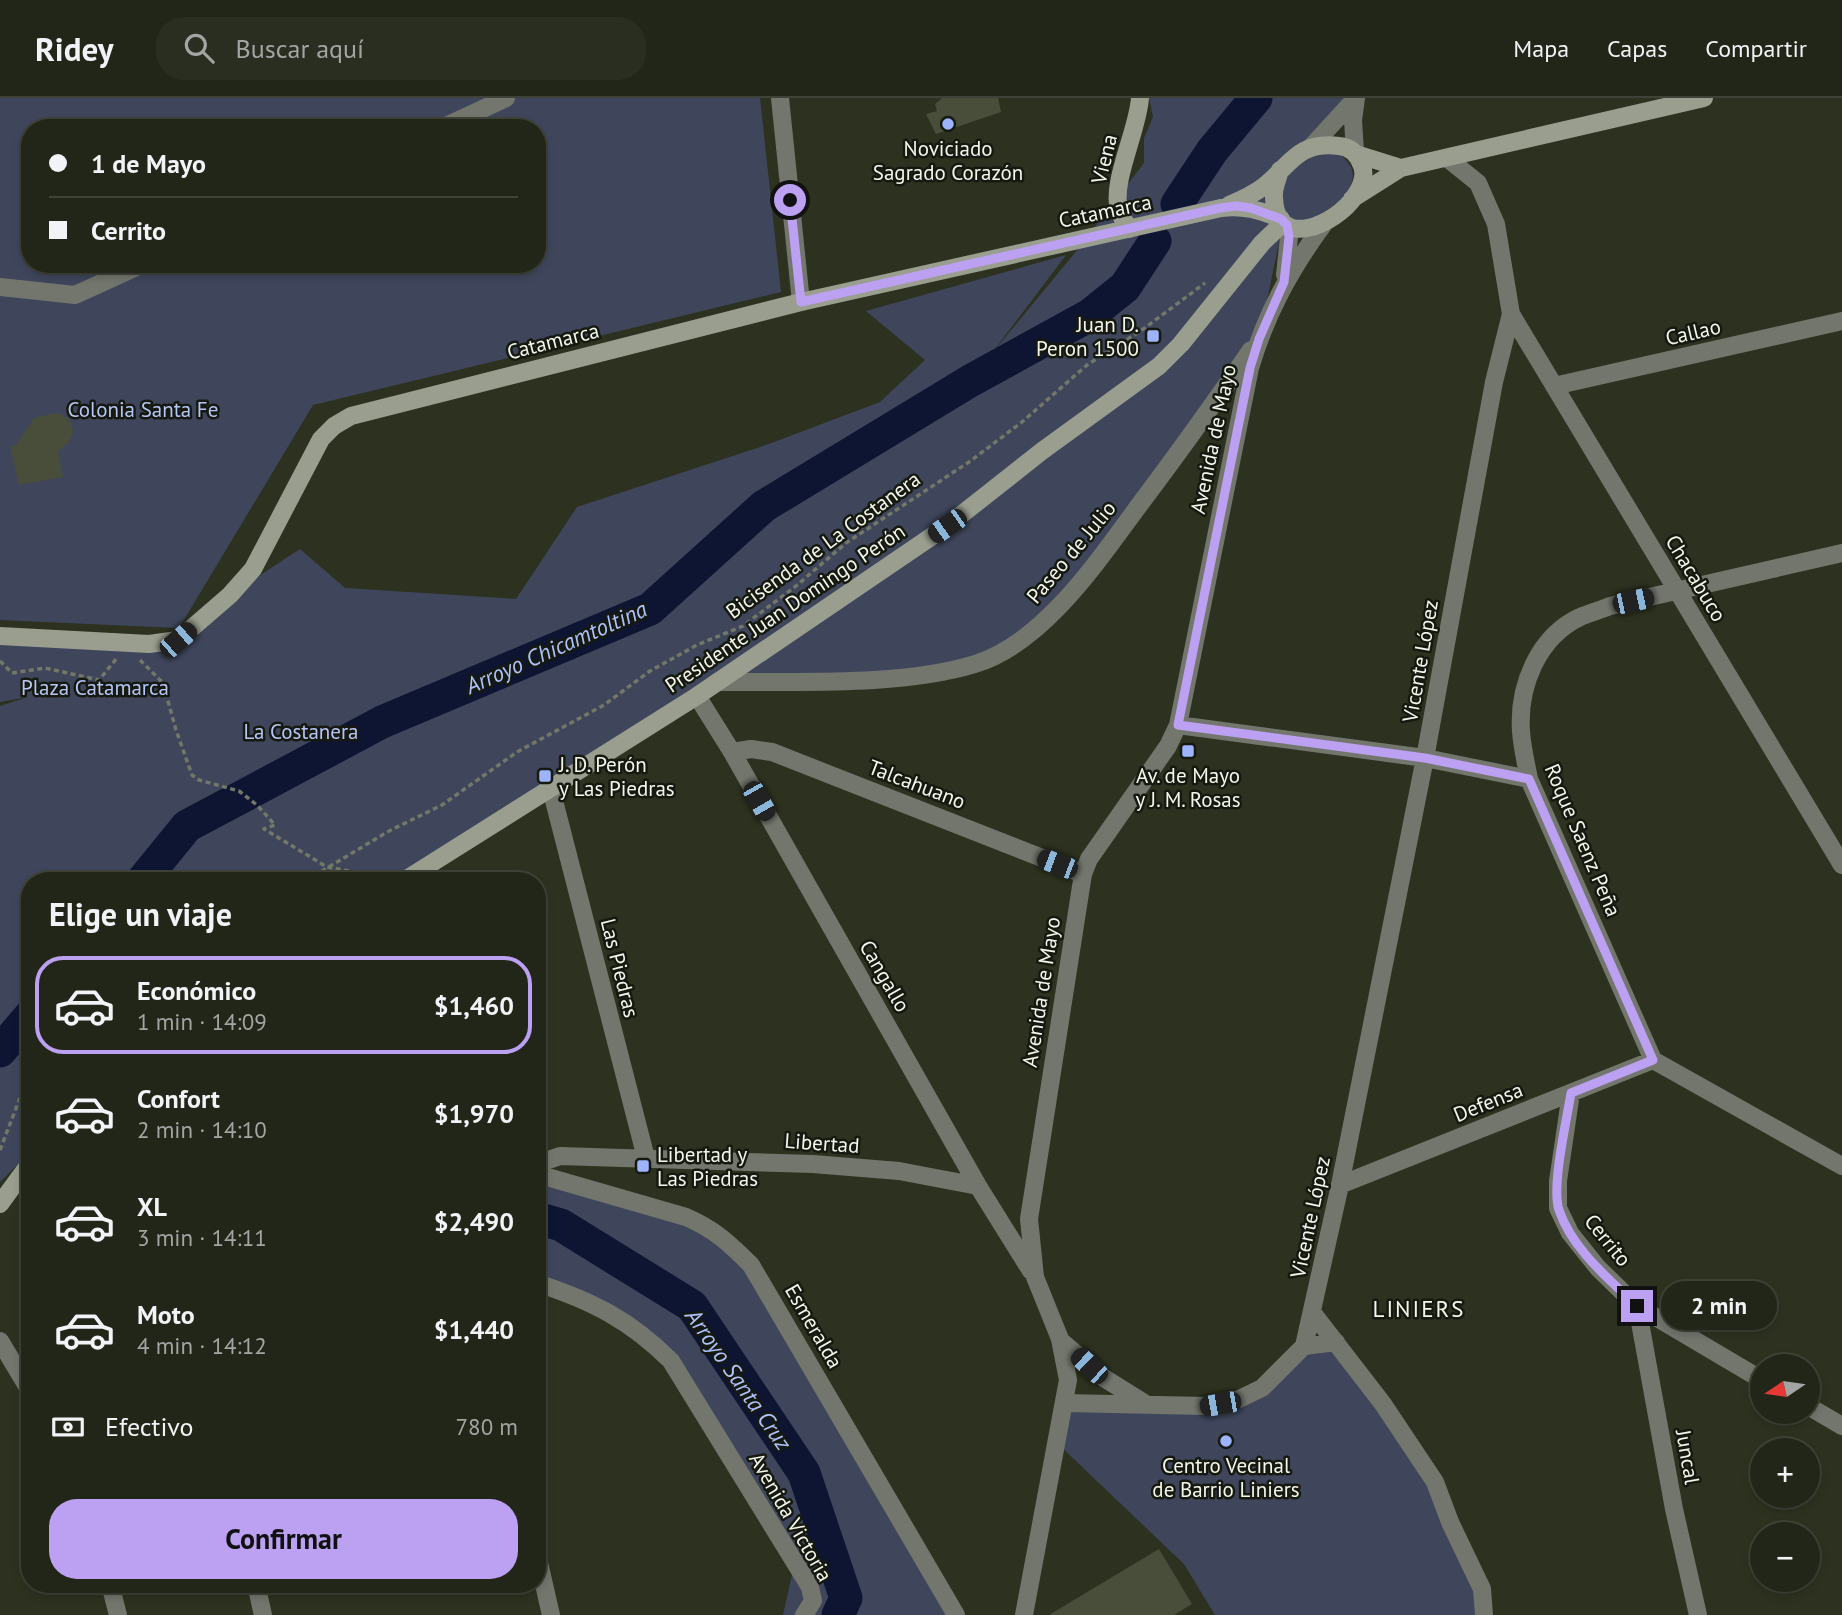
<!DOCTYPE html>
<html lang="es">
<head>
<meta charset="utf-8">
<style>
	body { margin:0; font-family:"PT Sans",sans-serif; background:#2a2e21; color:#f1f3f6; height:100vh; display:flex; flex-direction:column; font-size:26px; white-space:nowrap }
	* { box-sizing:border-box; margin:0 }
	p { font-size:23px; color:#a2a5a2 }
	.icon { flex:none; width:38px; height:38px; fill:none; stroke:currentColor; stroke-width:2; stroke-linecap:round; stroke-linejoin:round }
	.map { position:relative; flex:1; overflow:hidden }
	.panel { position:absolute; left:21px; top:774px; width:525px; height:721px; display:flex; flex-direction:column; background:#222618; border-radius:28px; box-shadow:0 4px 10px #0003,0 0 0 2px #3f4337 }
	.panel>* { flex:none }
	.guide { position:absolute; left:21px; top:21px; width:525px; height:154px; border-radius:28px; box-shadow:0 4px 10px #0003,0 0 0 2px #3f4337; display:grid; align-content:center; height:154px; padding:0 28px; background:#222618 }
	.needle { width:46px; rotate:257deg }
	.fabs { position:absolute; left:1750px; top:1256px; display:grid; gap:14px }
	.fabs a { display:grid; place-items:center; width:70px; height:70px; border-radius:50%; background:#222618; box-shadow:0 4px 10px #0003,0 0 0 2px #3f4337; font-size:35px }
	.end { position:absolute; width:32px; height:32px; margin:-16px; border:9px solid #bca0f2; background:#111; box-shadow:0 0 0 4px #111 }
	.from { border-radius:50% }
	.bubble { position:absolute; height:49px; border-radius:24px; background:#222618; box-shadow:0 4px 10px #0003,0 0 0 2px #3f4337; font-size:23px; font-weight:700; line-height:49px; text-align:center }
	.car { position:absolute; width:21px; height:42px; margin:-21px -10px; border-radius:9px; box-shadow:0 0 5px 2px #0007; background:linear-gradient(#222 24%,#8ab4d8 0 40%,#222 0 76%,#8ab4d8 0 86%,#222 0) }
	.guide b { display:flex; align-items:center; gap:24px; height:66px; font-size:26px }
	.guide b+b { border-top:2px solid #3f4337 }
	.guide i { width:18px; height:18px; background:#f1f3f6 }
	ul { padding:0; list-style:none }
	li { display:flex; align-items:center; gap:21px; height:98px; margin:0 14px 10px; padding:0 14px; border:4px solid transparent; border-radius:28px }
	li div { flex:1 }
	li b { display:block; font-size:26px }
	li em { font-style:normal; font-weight:700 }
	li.active { border-color:#bca0f2 }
	li>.icon { width:63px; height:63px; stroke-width:1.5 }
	h2 { padding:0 28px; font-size:32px; line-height:84px }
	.pay { display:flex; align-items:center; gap:18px; height:77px; padding:0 28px; font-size:26px }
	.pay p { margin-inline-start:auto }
	.cta { display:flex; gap:14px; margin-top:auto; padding:14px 28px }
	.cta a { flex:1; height:80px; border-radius:28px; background:#bca0f2; color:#111; font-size:28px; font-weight:700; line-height:80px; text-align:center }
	header { display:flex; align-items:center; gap:42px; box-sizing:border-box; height:98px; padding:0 35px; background:#222618; border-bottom:2px solid #3f4337 }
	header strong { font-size:33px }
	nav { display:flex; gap:38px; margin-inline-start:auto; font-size:24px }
	.search { width:490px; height:63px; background:#2a2e21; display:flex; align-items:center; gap:18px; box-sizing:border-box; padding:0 24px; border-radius:28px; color:#a2a5a2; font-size:26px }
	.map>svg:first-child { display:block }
	.green { fill:#3f465c; fill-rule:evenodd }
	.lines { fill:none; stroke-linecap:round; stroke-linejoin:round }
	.river { stroke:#0e1533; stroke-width:33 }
	.building { fill:#494e3b }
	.path { stroke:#737767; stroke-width:3.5; stroke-dasharray:5 3.5; stroke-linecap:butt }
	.street { stroke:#73766d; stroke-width:18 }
	.secondary { stroke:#9a9e8f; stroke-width:18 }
	.route { stroke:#bca0f2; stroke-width:9 }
	.poi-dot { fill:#9db4fd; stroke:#161910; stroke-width:2.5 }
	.labels { text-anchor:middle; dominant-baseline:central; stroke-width:5; stroke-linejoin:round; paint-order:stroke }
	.poi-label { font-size:21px; fill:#f3f6eb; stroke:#161910 }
	.street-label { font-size:21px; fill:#f3f6eb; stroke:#161910 }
	.park-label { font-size:21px; fill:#b5c5f6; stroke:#161910 }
	.water-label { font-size:23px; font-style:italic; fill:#adc1fe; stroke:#161910 }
	.neighbourhood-label { font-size:23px; letter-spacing:2px; fill:#f3f6eb; stroke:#161910 }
</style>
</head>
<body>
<header>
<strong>Ridey</strong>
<div class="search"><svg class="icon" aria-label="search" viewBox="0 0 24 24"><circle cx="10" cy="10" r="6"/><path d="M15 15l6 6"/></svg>Buscar aquí</div>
<nav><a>Mapa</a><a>Capas</a><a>Compartir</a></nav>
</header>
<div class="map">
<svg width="1842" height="1517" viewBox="0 0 1842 1517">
	<rect width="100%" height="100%" fill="#2d3220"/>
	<path class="green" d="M0 0H760L781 194 313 307 179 530 0 522ZM30 30H537V166H30Z
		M1149 0H1347L1280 72 1283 125 1259 241 1091 470 1006 553 910 578 717 584 405 782H30V1040L22 1062 0 1084V608L28 599 0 604V538L149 546 193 528 230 497 300 451 345 490 516 501 577 409 769 346 880 304 925 262 866 213 1066 157 989 259 1074 156 1144 65V40L1153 19Z
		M1315 56C1321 56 1330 54 1337 56 1342 57 1346 62 1349 66 1366 89 1324 119 1304 123 1299 124 1294 122 1288 120 1272 88 1288 73 1315 56Z
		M537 1076 686 1119 751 1167 956 1517H783L795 1464 650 1241 537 1185Z
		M1336 1244 1435 1384 1484 1517H1215L1184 1466 1057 1345 1065 1305 1235 1303 1304 1248Z"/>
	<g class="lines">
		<path class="river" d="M1177 106 1212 53 1256 0
			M143 782 187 728 382 624 650 511 764 408 970 283 1090 217 1125 189 1155 143
			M0 953 30 918
			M537 1120 561 1127 692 1208 804 1375 846 1500 838 1517"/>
	</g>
	<path class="building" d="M942 0H998L1001 14 936 36 926 16 937 13 935 6Z
		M56 315 63 317 71 325 73 333 70 343 58 354 63 379 19 387 10 348 16 347 34 320Z
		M1159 1451 1192 1506 1174 1517H1049Z"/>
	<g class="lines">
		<path class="path" d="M140 562 163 585 176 632 192 677 199 682 239 693 257 707 275 727 264 731 327 769 361 775 369 782
			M0 563 12 575 45 570 99 582 117 560
			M307 782 389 733 442 707 517 654 604 607 650 573 697 547 743 528 796 488 846 445 969 364 1022 324 1087 267 1142 232 1205 185
			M0 1052 20 1000 30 988"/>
		<path class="street" d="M780 0 801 204
			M442 30 506 0
			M1311 49 1356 0
			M1355 54 1353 22 1356 0
			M1285 177 1289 139 1287 127
			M0 189 75 197 143 166
			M1511 216 1842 767
			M1554 288 1842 223
			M1842 455 1610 508C1600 512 1590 515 1580 519 1538 539 1518 588 1521 633 1522 649 1526 665 1529 681L1653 962 1842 1068
			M717 584C797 583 900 589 975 566 1047 544 1103 455 1146 398 1182 350 1217 301 1251 252
			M697 598 732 654 978 1088 1031 1173
			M1178 627 1425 660 1529 681
			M732 654 751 651 772 654 1083 776
			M551 691 646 1060
			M1571 995 1558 1083V1110L1570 1135 1598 1170 1637 1208 1762 1282
			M537 1066 560 1058 813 1066 899 1073 978 1088
			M537 1076 686 1119C714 1131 729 1145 751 1167L956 1517
			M1340 1087 1653 962
			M537 1185C592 1203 630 1222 671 1263L810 1489 813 1503 804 1517
			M1637 1208 1674 1411 1698 1517
			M1312 1214 1383 1306 1435 1384 1450 1424 1482 1491 1484 1517
			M1060 1242 1104 1280 1144 1305
			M0 1243 30 1293
			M1304 1248 1340 1087 1425 660 1494 284 1511 216 1496 126 1478 85 1447 60
			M1065 1305 1205 1308 1235 1303 1262 1290 1304 1248 1336 1244
			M1808 1308 1842 1328
			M537 1456 551 1517
			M110 1486 118 1517
			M256 1486 263 1517
			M1024 1517 1068 1282 1060 1241 1035 1179 1029 1121 1083 776 1089 761 1168 648 1178 627 1250 270C1266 216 1290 172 1323 127"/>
		<path class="secondary" d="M1356 56 1401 70
			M1352 101 1401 70 1704 0
			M1229 107C1241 102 1252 97 1263 89 1291 67 1297 43 1339 48 1351 49 1358 56 1362 68 1366 78 1361 89 1355 98 1336 127 1275 154 1274 99 1273 90 1278 81 1280 72
			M1129 131C1126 125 1120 118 1119 112 1111 84 1138 32 1140 0
			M0 538 149 546 178 542 230 497 253 471 321 341 334 328 351 318 801 204 1221 110C1243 107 1260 112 1281 121
			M405 782 697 598 947 428 1042 353 1159 268 1181 246 1262 145 1283 125
			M0 1106 30 1065"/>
	</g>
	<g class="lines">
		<path class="route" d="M790 102 801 204 1220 110 1236 108 1251 110 1281 121 1287 127 1289 139 1284 184 1259 241 1250 270 1178 627 1425 660 1529 681 1653 962 1571 995C1567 1021 1551 1089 1559 1112 1572 1151 1609 1181 1637 1208"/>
	</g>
	<g class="poi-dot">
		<circle cx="948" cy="26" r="7"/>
		<rect x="1146" y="231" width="14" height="14" rx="3.5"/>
		<rect x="1181" y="646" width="14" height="14" rx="3.5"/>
		<rect x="538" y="671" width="14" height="14" rx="3.5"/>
		<rect x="636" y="1061" width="14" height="14" rx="3.5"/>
		<circle cx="1226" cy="1343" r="7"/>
	</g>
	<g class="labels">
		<g class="poi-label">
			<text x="948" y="50">Noviciado<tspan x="948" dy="24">Sagrado Corazón</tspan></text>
			<text x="1139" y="226" text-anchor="end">Juan D.<tspan x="1139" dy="24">Peron 1500</tspan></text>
			<text x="559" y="666" text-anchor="start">J. D. Perón<tspan x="559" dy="24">y Las Piedras</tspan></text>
			<text x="1188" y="677">Av. de Mayo<tspan x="1188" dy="24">y J. M. Rosas</tspan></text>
			<text x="657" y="1056" text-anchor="start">Libertad y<tspan x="657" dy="24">Las Piedras</tspan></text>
			<text x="1226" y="1367">Centro Vecinal<tspan x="1226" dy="24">de Barrio Liniers</tspan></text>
		</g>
		<g class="street-label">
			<text transform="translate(1104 61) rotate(-76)">Viena</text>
			<text transform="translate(1105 113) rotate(-12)">Catamarca</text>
			<text transform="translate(1693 234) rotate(-13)">Callao</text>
			<text transform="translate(553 243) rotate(-14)">Catamarca</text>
			<text transform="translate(1213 341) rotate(-78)">Avenida de Mayo</text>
			<text transform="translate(823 447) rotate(-36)">Bicisenda de La Costanera</text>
			<text transform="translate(1071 454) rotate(-50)">Paseo de Julio</text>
			<text transform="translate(1696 480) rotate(59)">Chacabuco</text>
			<text transform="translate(785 510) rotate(-34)">Presidente Juan Domingo Perón</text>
			<text transform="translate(1420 563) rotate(-80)">Vicente López</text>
			<text transform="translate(917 686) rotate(21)">Talcahuano</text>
			<text transform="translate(1583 742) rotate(67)">Roque Saenz Peña</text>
			<text transform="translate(620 870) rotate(76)">Las Piedras</text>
			<text transform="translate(885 878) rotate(60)">Cangallo</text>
			<text transform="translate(1041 894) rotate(-81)">Avenida de Mayo</text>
			<text transform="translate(1488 1004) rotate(-22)">Defensa</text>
			<text transform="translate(822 1045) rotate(4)">Libertad</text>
			<text transform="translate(1310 1119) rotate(-78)">Vicente López</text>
			<text transform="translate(1608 1142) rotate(51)">Cerrito</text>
			<text transform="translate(814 1228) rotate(60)">Esmeralda</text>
			<text transform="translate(1688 1359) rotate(80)">Juncal</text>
			<text transform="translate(791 1419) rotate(60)">Avenida Victoria</text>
		</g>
		<g class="park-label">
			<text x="143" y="311">Colonia Santa Fe</text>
			<text x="95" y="589">Plaza Catamarca</text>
			<text x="301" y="633">La Costanera</text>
		</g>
		<g class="water-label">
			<text transform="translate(556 549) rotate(-24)">Arroyo Chicamtoltina</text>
			<text transform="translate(739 1281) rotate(55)">Arroyo Santa Cruz</text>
		</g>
		<g class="neighbourhood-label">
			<text x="1419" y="1210">LINIERS</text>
		</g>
	</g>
</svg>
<div class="fabs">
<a><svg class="needle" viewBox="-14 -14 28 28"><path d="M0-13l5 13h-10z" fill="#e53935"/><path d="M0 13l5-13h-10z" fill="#a2a5a2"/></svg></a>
<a>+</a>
<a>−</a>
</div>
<i class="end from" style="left:790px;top:102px"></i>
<i class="end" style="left:1637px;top:1208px"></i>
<div class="bubble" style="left:1661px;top:1183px;width:116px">2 min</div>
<i class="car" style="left:947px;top:428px;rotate:235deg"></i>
<i class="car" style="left:1633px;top:503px;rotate:78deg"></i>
<i class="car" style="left:178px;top:542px;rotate:49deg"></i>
<i class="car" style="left:759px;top:703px;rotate:150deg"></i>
<i class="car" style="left:1057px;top:766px;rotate:291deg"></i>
<i class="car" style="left:1089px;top:1268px;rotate:313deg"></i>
<i class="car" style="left:1220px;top:1306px;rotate:260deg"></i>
<div class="guide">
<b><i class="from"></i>1 de Mayo</b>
<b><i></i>Cerrito</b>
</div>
<section class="panel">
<h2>Elige un viaje</h2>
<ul>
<li class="active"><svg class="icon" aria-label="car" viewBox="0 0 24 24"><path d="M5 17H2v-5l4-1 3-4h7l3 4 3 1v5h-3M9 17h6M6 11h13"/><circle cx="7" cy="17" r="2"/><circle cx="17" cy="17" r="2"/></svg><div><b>Económico</b><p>1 min · 14:09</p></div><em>$1,460</em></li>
<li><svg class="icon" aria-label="car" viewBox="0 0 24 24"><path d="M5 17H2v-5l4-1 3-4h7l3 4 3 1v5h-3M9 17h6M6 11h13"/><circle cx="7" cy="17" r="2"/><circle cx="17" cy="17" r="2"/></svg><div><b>Confort</b><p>2 min · 14:10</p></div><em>$1,970</em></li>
<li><svg class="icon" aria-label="car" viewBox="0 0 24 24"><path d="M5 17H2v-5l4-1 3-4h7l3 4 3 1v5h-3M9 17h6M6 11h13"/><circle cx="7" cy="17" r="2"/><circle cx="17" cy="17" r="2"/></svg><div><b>XL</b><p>3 min · 14:11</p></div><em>$2,490</em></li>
<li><svg class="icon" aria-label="car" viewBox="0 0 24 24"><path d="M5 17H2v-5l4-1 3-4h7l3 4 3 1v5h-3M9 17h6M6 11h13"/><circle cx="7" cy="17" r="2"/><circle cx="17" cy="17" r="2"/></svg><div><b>Moto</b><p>4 min · 14:12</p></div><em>$1,440</em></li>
</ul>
<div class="pay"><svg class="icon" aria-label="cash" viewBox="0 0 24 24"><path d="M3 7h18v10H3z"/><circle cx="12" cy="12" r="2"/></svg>Efectivo<p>780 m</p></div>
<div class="cta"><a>Confirmar</a></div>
</section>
</div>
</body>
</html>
